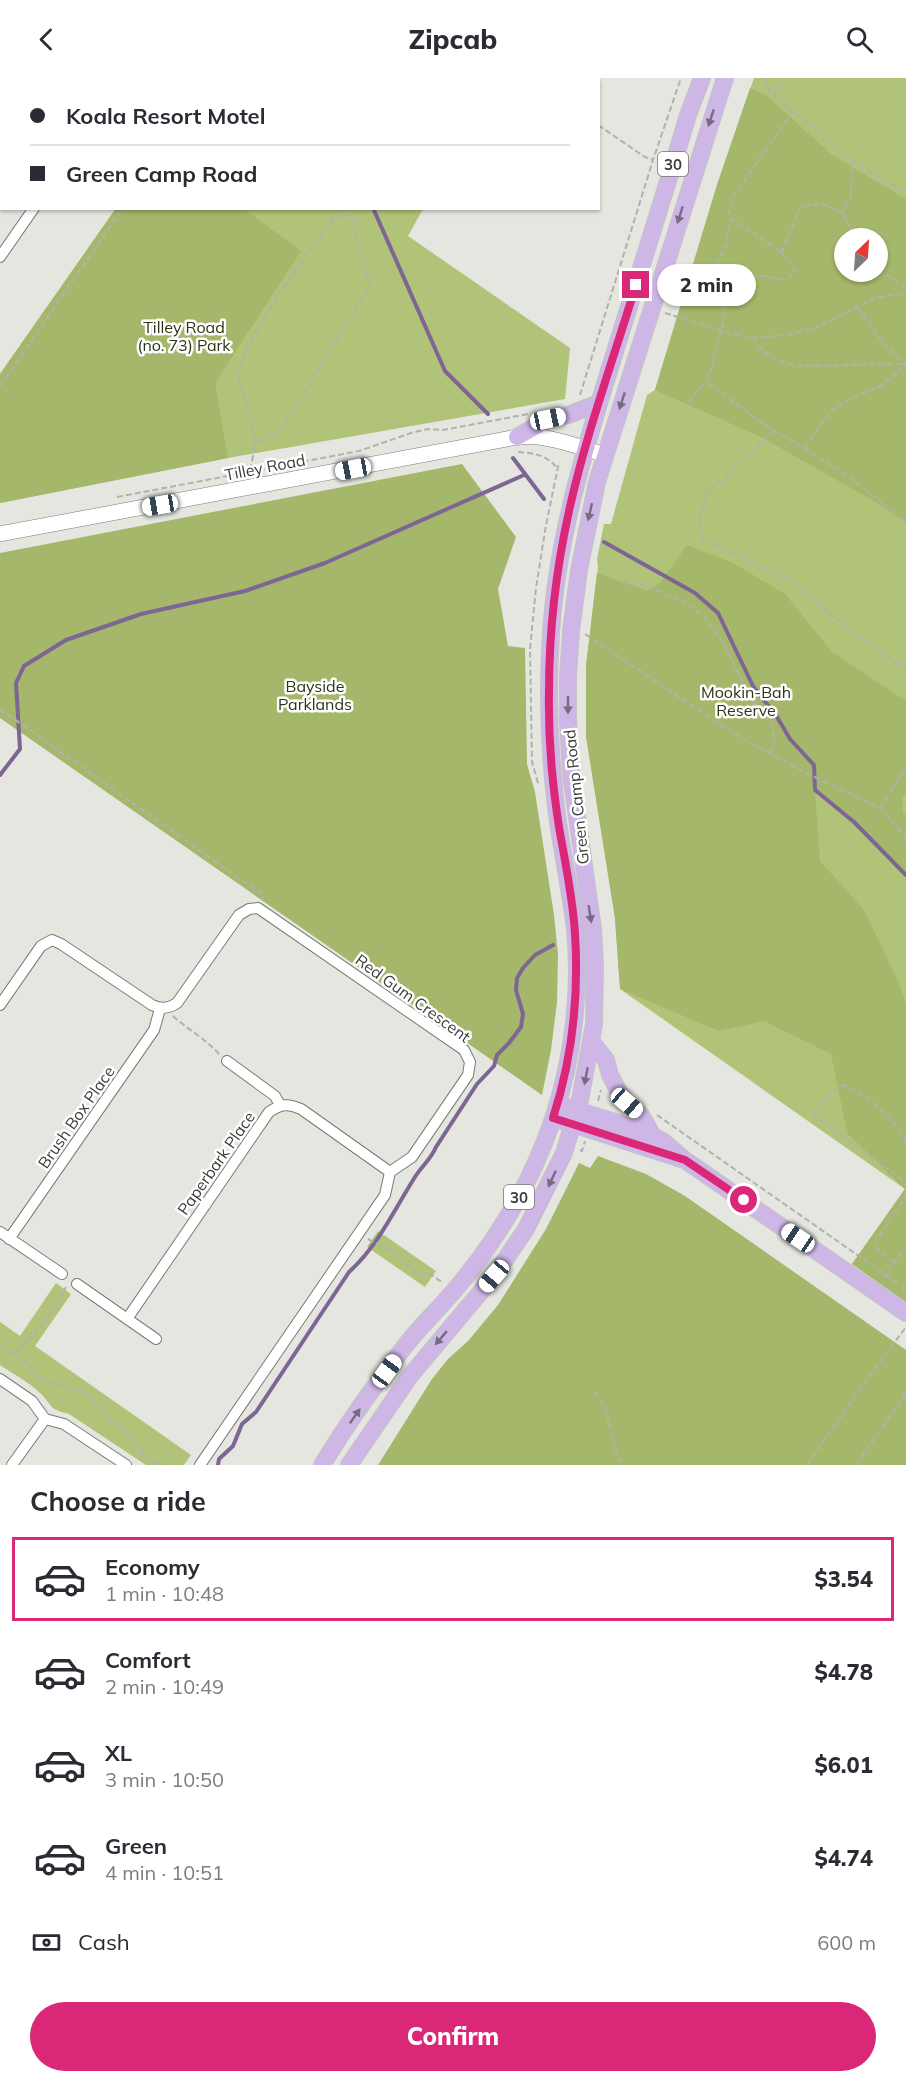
<!DOCTYPE html>
<html lang="en">
<head>
<meta charset="utf-8">
<style>
	body { margin:0; font-family:Mulish,sans-serif; background:#f7f7f7; color:#2b2b33; height:100vh; display:flex; flex-direction:column; font-size:22px; white-space:nowrap }
	* { box-sizing:border-box; margin:0 }
	p { font-size:20px; color:#7c7c81 }
	.icon { flex:none; width:33px; height:33px; fill:none; stroke:currentColor; stroke-width:2; stroke-linecap:round; stroke-linejoin:round }
	.map { position:relative; height:1387px; overflow:hidden }
	.panel { display:flex; flex-direction:column; background:#fff; flex:1 }
	.panel>* { flex:none }
	.banner { position:absolute; left:0px; top:0px; width:600px; height:132px; box-shadow:0 2px 4px #0004; display:grid; align-content:center; height:132px; padding:0 30px; background:#fff }
	.needle { width:39px; rotate:25deg }
	.fabs { position:absolute; left:834px; top:150px; display:grid; gap:12px }
	.fabs a { display:grid; place-items:center; width:54px; height:54px; border-radius:50%; background:#fff; box-shadow:0 2px 4px #0004; font-size:30px }
	.end { position:absolute; width:27px; height:27px; margin:-14px; border:8px solid #db2777; background:#fff; box-shadow:0 0 0 3px #fff }
	.from { border-radius:50% }
	.bubble { position:absolute; height:42px; border-radius:21px; background:#fff; box-shadow:0 2px 4px #0004; font-size:20px; font-weight:800; line-height:42px; text-align:center }
	.car { position:absolute; width:18px; height:36px; margin:-18px -9px; border-radius:8px; box-shadow:0 0 4px 2px #0007; background:linear-gradient(#fff 24%,#345 0 40%,#fff 0 76%,#345 0 86%,#fff 0) }
	.banner b { display:flex; align-items:center; gap:21px; height:57px; font-size:22px }
	.banner b+b { border-top:2px solid #e1e1e2 }
	.banner i { width:15px; height:15px; background:#2b2b33 }
	ul { padding:0; list-style:none }
	li { display:flex; align-items:center; gap:18px; height:84px; margin:0 12px 9px; padding:0 18px; border:3px solid transparent; border-radius:0px }
	li div { flex:1 }
	li b { display:block; font-size:22px }
	li em { font-style:normal; font-weight:800 }
	li.active { border-color:#db2777 }
	li>.icon { width:54px; height:54px; stroke-width:1.5 }
	h2 { padding:0 30px; font-size:27px; line-height:72px }
	.pay { display:flex; align-items:center; gap:15px; height:66px; padding:0 30px; font-size:22px }
	.pay p { margin-inline-start:auto }
	.button { display:flex; gap:12px; margin-top:auto; padding:12px 30px }
	.button a { flex:1; height:69px; border-radius:36px; background:#db2777; color:#fff; font-size:24px; font-weight:800; line-height:69px; text-align:center }
	header { display:flex; justify-content:space-between; align-items:center; height:78px; padding:0 30px; background:#fff; font-size:27px; font-weight:800 }
	.map>svg:first-child { display:block }
	.green { fill:#b1c378; fill-rule:evenodd }
	.forest { fill:#a5b76a; fill-rule:evenodd }
	.lines { fill:none; stroke-linecap:round; stroke-linejoin:round }
	.stream { stroke:#7d6694; stroke-width:4 }
	.lane-casing { stroke:#7a7c76; stroke-width:7 }
	.street-casing { stroke:#7a7c76; stroke-width:12 }
	.secondary-casing { stroke:#7a7c76; stroke-width:16 }
	.primary-casing { stroke:#c4c4c4; stroke-width:18 }
	.path { stroke:#b0b2ac; stroke-width:2; stroke-dasharray:6 3; stroke-linecap:butt }
	.lane { stroke:#fff; stroke-width:5 }
	.street { stroke:#fff; stroke-width:10 }
	.secondary { stroke:#fff; stroke-width:15 }
	.primary { stroke:#ceb6e7; stroke-width:16 }
	.oneway { fill:#766d7f }
	.route { stroke:#db2777; stroke-width:8 }
	.labels { text-anchor:middle; dominant-baseline:central; stroke-width:5; stroke-linejoin:round; paint-order:stroke }
	.shield { fill:#fff; stroke:#767675; stroke-width:1.5 }
	.shield-label { font-size:15px; font-weight:bold; fill:#3c3c3a }
	.park-label { font-size:16px; fill:#2d3413; stroke:#fff }
	.street-label { font-size:16px; fill:#3c3c3a; stroke:#fff }
</style>
</head>
<body>
<header><svg class="icon" aria-label="back" viewBox="0 0 24 24"><path d="M15 5l-7 7 7 7"/></svg>Zipcab<svg class="icon" aria-label="search" viewBox="0 0 24 24"><circle cx="10" cy="10" r="6"/><path d="M15 15l6 6"/></svg></header>
<div class="map">
<svg width="906" height="1387" viewBox="0 0 906 1387">
	<rect width="100%" height="100%" fill="#e4e6df"/>
	<path class="green" d="M172 0H425L424 2Z
		M754 0H906V1224L852 1186 905 1111 620 911 615 840 586 658V588L598 489 597 481 604 446H611L647 317 655 312 717 107ZM844 160H878V194H844Z
		M116 131H423L408 158 570 270 565 321 228 380 0 425V296Z
		M378 1153 436 1193 425 1209 367 1169Z
		M56 1205 71 1216 35 1268 191 1377 184 1387H146L69 1336C46 1330 54 1328 40 1315 29 1304 13 1296 0 1287V1244L20 1258Z"/>
	<path class="forest" d="M750 10 767 18 831 76 906 121V445L877 425 761 359 655 312 717 107ZM878 160V194H844V160Z
		M116 130 244 131 301 173 215 305 228 380 0 425V296Z
		M462 386 516 459 498 511 508 568 525 570 527 686 535 714 554 837 558 877 557 924 551 972 542 1017 0 640V475Z
		M687 467 735 486 785 516 832 574 906 623V715L902 721 903 735 906 737V797L854 744 815 713 820 783 864 832 899 905 906 927V1224L852 1186 905 1111 847 1055 831 976 764 943 719 953 620 911 615 840 586 658V588L597 495 648 513 661 504Z
		M598 1078 646 1096 685 1118 906 1272V1387H378L432 1301 448 1281 468 1263 498 1227 546 1151 579 1085 590 1090Z"/>
	<g class="lines">
		<path class="stream" d="M353 0 355 2
			M395 2 396 0
			M373 130 445 293 488 336
			M513 380 544 421
			M604 464 695 515 718 535 753 608 777 639 790 661 814 687 815 712 854 744 906 797
			M0 697 20 671 16 605 24 588 66 562 141 536 245 513 325 485 524 397
			M218 1387 219 1381 233 1368 242 1346 256 1334 349 1194C378 1168 394 1132 415 1099 422 1088 431 1081 436 1069L477 1006 494 988 497 977 509 965 521 949 523 936 516 912 517 900 523 890 535 877 553 867"/>
		<defs>
			<path id="lane" d="M197 0 199 2"/>
			<path id="street" d="M530 0 532 2
				M121 2V0
				M0 179 34 130
				M0 927 41 868 52 862 61 866 152 927C161 931 168 931 177 925L239 837 249 831 258 830 464 972 470 984 468 997 412 1079 390 1094 385 1117 200 1387
				M227 983 275 1018 280 1027
				M0 1154 62 1196
				M9 1161 154 952 160 931
				M77 1206 156 1261
				M127 1241 269 1034C281 1026 287 1025 301 1031L390 1094
				M0 1301 32 1323 45 1341 64 1346 126 1387
				M12 1387 45 1341"/>
			<path id="secondary" d="M0 456 517 359C547 356 577 368 605 377"/>
			<path id="primary" d="M517 359 548 341 568 337 599 325
				M592 964 606 982 610 997 619 1014 627 1025 641 1037 653 1058
				M567 1029 631 1049 653 1058 664 1064 685 1082 906 1235
				M563 1043 681 1081
				M322 1387C347 1346 376 1305 405 1268 423 1245 445 1225 463 1202 503 1153 534 1098 554 1038 573 979 581 913 575 851 570 810 561 770 556 729 549 671 547 613 551 555 557 460 585 370 613 280 638 199 664 118 688 37L702 0
				M349 1387 410 1298 494 1198 526 1151 564 1075 580 1022 594 946 595 888 593 851 571 697 568 644V598L571 553 579 492 597 404 725 0"/>
		</defs>
		<use href="#lane" class="lane-casing"/>
		<use href="#street" class="street-casing"/>
		<use href="#secondary" class="secondary-casing"/>
		<use href="#primary" class="primary-casing"/>
		<path class="path" d="M766 0 768 12 774 13
			M784 8 775 13V21L824 56 852 83 906 115
			M793 33 733 119 729 134 732 141C746 151 792 177 795 193 785 209 775 197 760 198 744 199 732 216 723 228L724 243 710 295 706 303 762 345 843 394 906 444
			M598 47 645 79 653 82
			M842 134 856 160
			M781 175 801 128 822 126 842 134 851 119 852 83
			M878 193 902 206 906 212
			M722 228 711 197 726 168 730 140
			M857 229 885 267 906 287
			M665 235 728 255 753 260 788 257 818 249 875 220 906 215
			M753 260 763 273 777 282 799 288 905 286
			M0 308 123 130
			M580 317 653 82 681 0
			M688 324 706 303
			M774 352 725 400 708 413 699 443 703 461 794 504 832 538 906 591
			M804 370 831 333 852 320 880 308 895 297 905 286
			M518 374C534 375 547 377 557 390
			M250 392 256 364 281 352 370 207 351 138 334 139 278 218 249 265 237 293 256 364
			M117 419 359 373 414 354 428 351 443 352 528 336
			M622 504 650 508 667 518 683 523 704 538 721 561 751 621 771 646 775 662 770 675
			M585 556 733 655 806 695 880 730 906 760
			M0 631 264 818 262 821
			M538 705 532 684 530 571 536 510 546 447 559 384
			M880 730 906 689
			M173 938C187 951 206 961 219 976
			M598 1023 601 1012
			M657 1037 906 1211
			M906 1063C893 1039 869 1017 843 1007L830 1016 813 1037 904 1103 906 1107
			M580 1072 582 1073 585 1063
			M368 1161 393 1174 417 1196H430L443 1205
			M895 1184 878 1172 875 1164 906 1118
			M883 1200 906 1169
			M0 1268 27 1285 36 1298 51 1305 79 1312 92 1321 112 1344 123 1350 146 1380 163 1387
			M14 1275C22 1266 31 1260 39 1251 50 1238 57 1223 66 1209
			M594 1314 605 1328 617 1378 625 1387
			M807 1387 868 1300 906 1249
			M856 1387 906 1315"/>
		<use href="#lane" class="lane"/>
		<use href="#street" class="street"/>
		<use href="#secondary" class="secondary"/>
		<use href="#primary" class="primary"/>
	</g>
	<defs><path id="oneway-solid" d="M-6-.8H1V-3.2L6.5 0L1 3.2V.8H-6Z" transform="scale(1.5)"/></defs>
	<g class="oneway">
		<use href="#oneway-solid" transform="translate(711 40) rotate(108)"/>
		<use href="#oneway-solid" transform="translate(680 137) rotate(108)"/>
		<use href="#oneway-solid" transform="translate(622 323) rotate(108)"/>
		<use href="#oneway-solid" transform="translate(590 434) rotate(103)"/>
		<use href="#oneway-solid" transform="translate(568 627) rotate(90)"/>
		<use href="#oneway-solid" transform="translate(590 836) rotate(81)"/>
		<use href="#oneway-solid" transform="translate(586 998) rotate(101)"/>
		<use href="#oneway-solid" transform="translate(552 1101) rotate(115)"/>
		<use href="#oneway-solid" transform="translate(441 1260) rotate(130)"/>
		<use href="#oneway-solid" transform="translate(355 1338) rotate(-55)"/>
	</g>
	<g class="lines">
		<path class="route" d="M636 207C613 282 586 356 569 433 556 492 549 553 549 613 548 658 552 704 559 749 565 784 573 820 575 856 579 918 572 981 553 1040L685 1082 744 1122"/>
	</g>
	<g class="labels">
		<g class="shield">
			<rect x="658" y="74" width="30" height="24" rx="4.5"/>
			<rect x="504" y="1107" width="30" height="24" rx="4.5"/>
		</g>
		<g class="shield-label">
			<text x="673" y="86">30</text>
			<text x="519" y="1119">30</text>
		</g>
		<g class="park-label">
			<text x="184" y="249">Tilley Road<tspan x="184" dy="18">(no. 73) Park</tspan></text>
			<text x="315" y="608">Bayside<tspan x="315" dy="18">Parklands</tspan></text>
			<text x="746" y="614">Mookin-Bah<tspan x="746" dy="18">Reserve</tspan></text>
		</g>
		<g class="street-label">
			<text transform="translate(265 389) rotate(-11)">Tilley Road</text>
			<text transform="translate(576 719) rotate(-96)">Green Camp Road</text>
			<text transform="translate(413 920) rotate(36)">Red Gum Crescent</text>
			<text transform="translate(76 1039) rotate(-55)">Brush Box Place</text>
			<text transform="translate(216 1085) rotate(-55)">Paperbark Place</text>
		</g>
	</g>
</svg>
<div class="fabs">
<a><svg class="needle" viewBox="-14 -14 28 28"><path d="M0-13l5 13h-10z" fill="#e53935"/><path d="M0 13l5-13h-10z" fill="#7c7c81"/></svg></a>
</div>
<i class="end from" style="left:744px;top:1122px"></i>
<i class="end" style="left:636px;top:207px"></i>
<div class="bubble" style="left:657px;top:186px;width:99px">2 min</div>
<i class="car" style="left:548px;top:341px;rotate:78deg"></i>
<i class="car" style="left:353px;top:391px;rotate:259deg"></i>
<i class="car" style="left:160px;top:427px;rotate:260deg"></i>
<i class="car" style="left:627px;top:1025px;rotate:131deg"></i>
<i class="car" style="left:798px;top:1160px;rotate:304deg"></i>
<i class="car" style="left:494px;top:1198px;rotate:220deg"></i>
<i class="car" style="left:387px;top:1293px;rotate:36deg"></i>
<div class="banner">
<b><i class="from"></i>Koala Resort Motel</b>
<b><i></i>Green Camp Road</b>
</div>
</div>
<section class="panel">
<h2>Choose a ride</h2>
<ul>
<li class="active"><svg class="icon" aria-label="car" viewBox="0 0 24 24"><path d="M5 17H2v-5l4-1 3-4h7l3 4 3 1v5h-3M9 17h6M6 11h13"/><circle cx="7" cy="17" r="2"/><circle cx="17" cy="17" r="2"/></svg><div><b>Economy</b><p>1 min · 10:48</p></div><em>$3.54</em></li>
<li><svg class="icon" aria-label="car" viewBox="0 0 24 24"><path d="M5 17H2v-5l4-1 3-4h7l3 4 3 1v5h-3M9 17h6M6 11h13"/><circle cx="7" cy="17" r="2"/><circle cx="17" cy="17" r="2"/></svg><div><b>Comfort</b><p>2 min · 10:49</p></div><em>$4.78</em></li>
<li><svg class="icon" aria-label="car" viewBox="0 0 24 24"><path d="M5 17H2v-5l4-1 3-4h7l3 4 3 1v5h-3M9 17h6M6 11h13"/><circle cx="7" cy="17" r="2"/><circle cx="17" cy="17" r="2"/></svg><div><b>XL</b><p>3 min · 10:50</p></div><em>$6.01</em></li>
<li><svg class="icon" aria-label="car" viewBox="0 0 24 24"><path d="M5 17H2v-5l4-1 3-4h7l3 4 3 1v5h-3M9 17h6M6 11h13"/><circle cx="7" cy="17" r="2"/><circle cx="17" cy="17" r="2"/></svg><div><b>Green</b><p>4 min · 10:51</p></div><em>$4.74</em></li>
</ul>
<div class="pay"><svg class="icon" aria-label="cash" viewBox="0 0 24 24"><path d="M3 7h18v10H3z"/><circle cx="12" cy="12" r="2"/></svg>Cash<p>600 m</p></div>
<div class="button"><a>Confirm</a></div>
</section>
</body>
</html>
